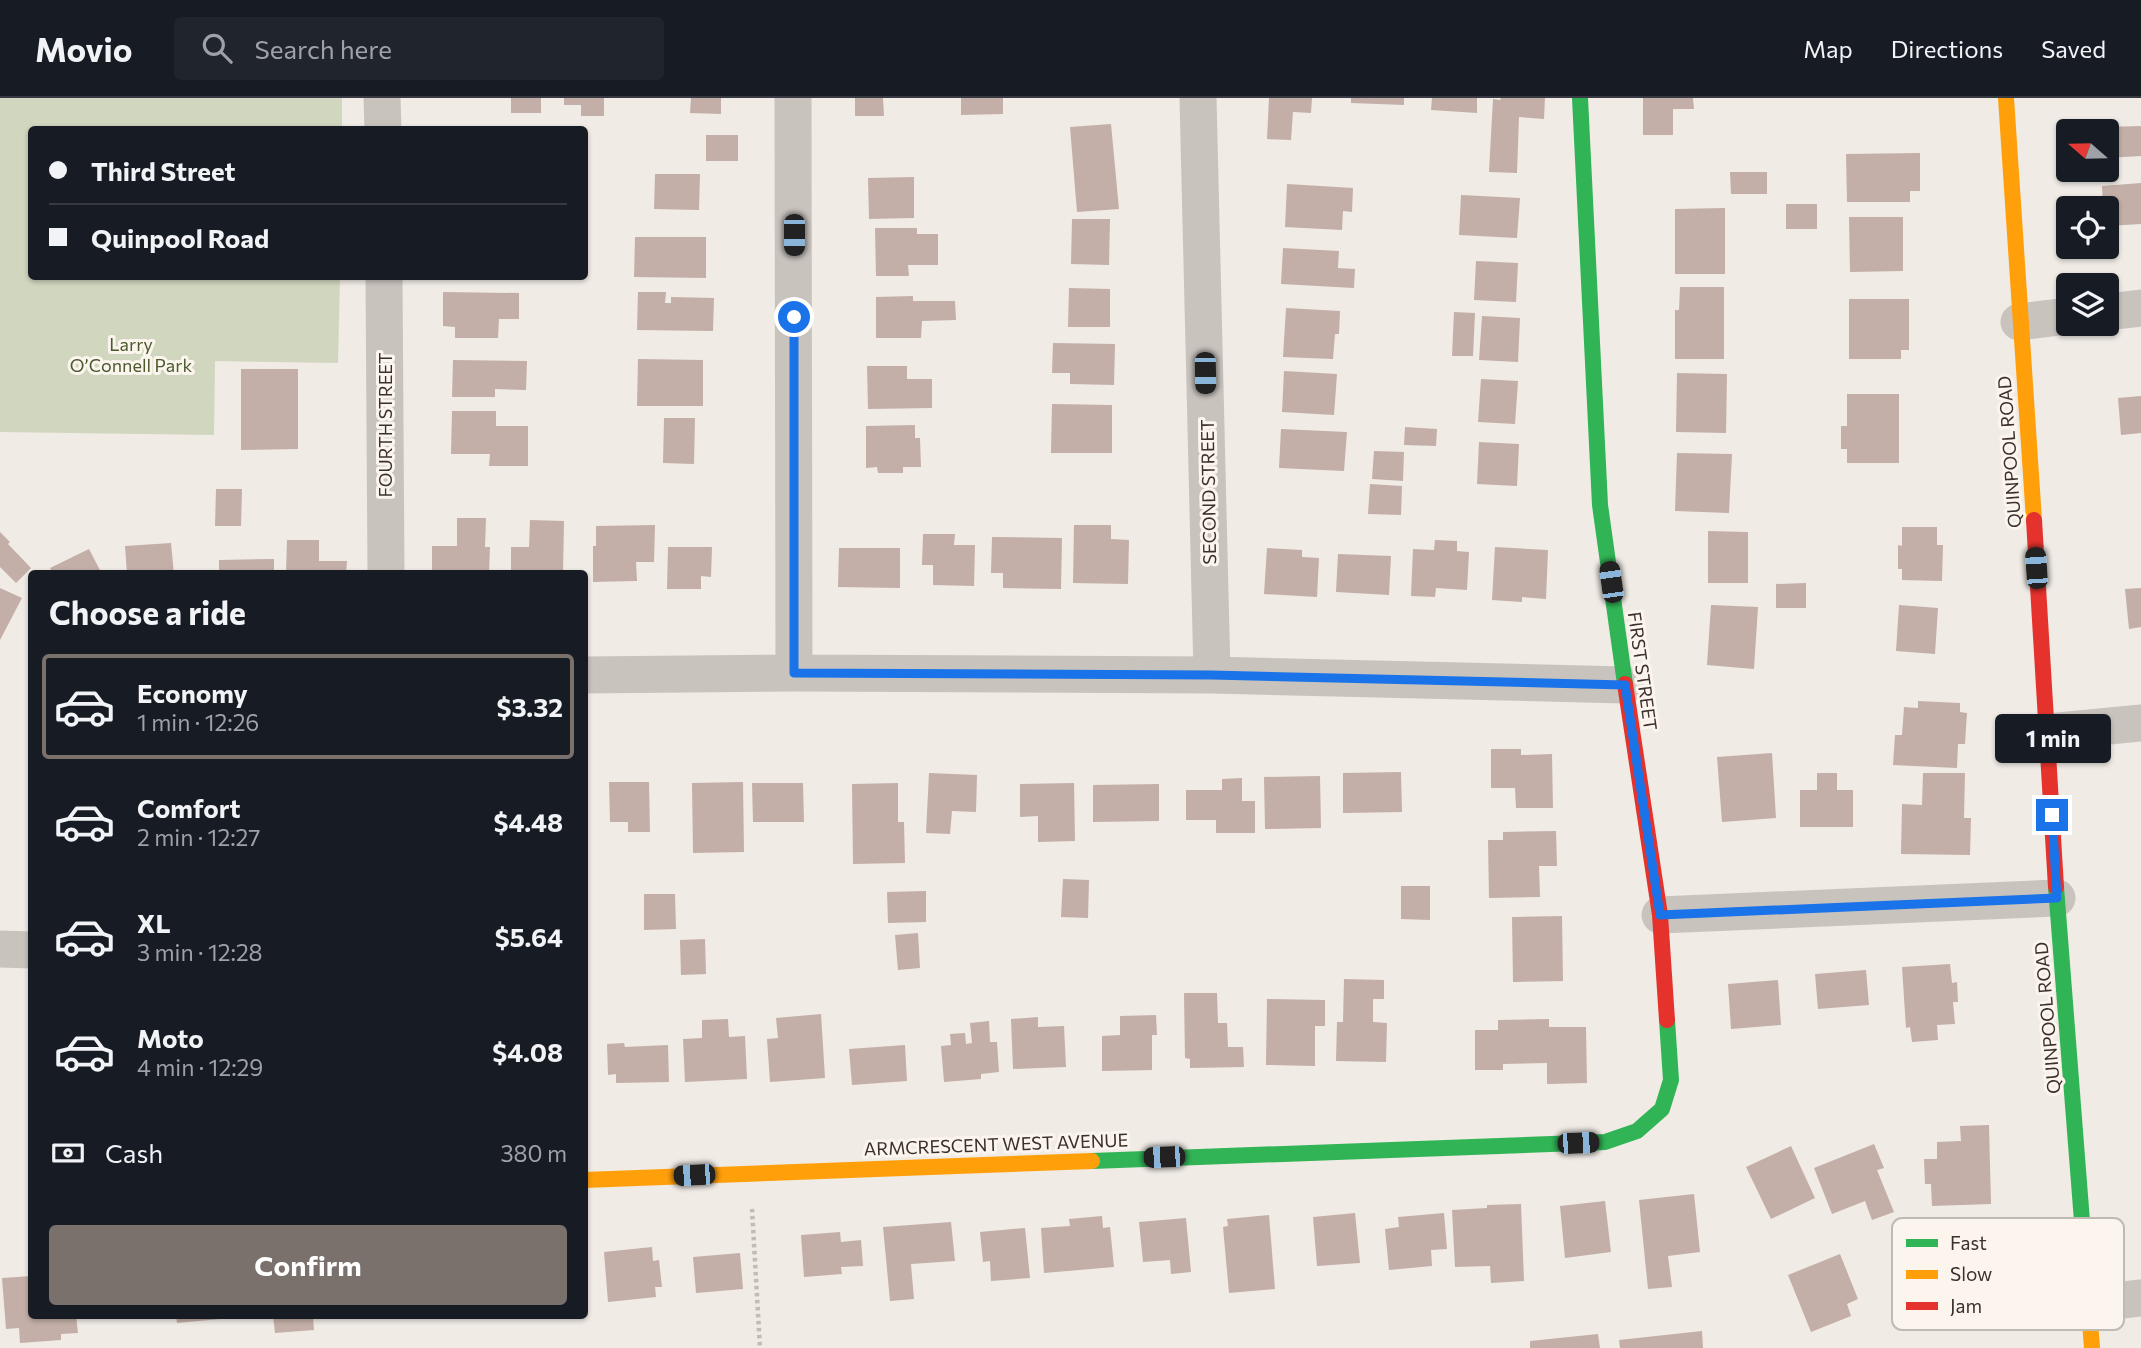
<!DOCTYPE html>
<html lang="en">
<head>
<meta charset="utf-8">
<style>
	body { margin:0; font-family:Commissioner,sans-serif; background:#20242c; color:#f1f3f6; height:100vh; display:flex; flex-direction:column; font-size:26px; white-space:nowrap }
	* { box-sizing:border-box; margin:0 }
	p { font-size:23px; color:#9ea1a6 }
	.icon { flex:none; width:38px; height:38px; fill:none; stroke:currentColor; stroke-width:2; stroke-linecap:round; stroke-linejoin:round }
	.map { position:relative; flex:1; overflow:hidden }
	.side { position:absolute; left:28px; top:472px; width:560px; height:749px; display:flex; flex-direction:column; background:#171b24; border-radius:7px; box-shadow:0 2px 5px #0004 }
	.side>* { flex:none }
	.hud { position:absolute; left:28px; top:28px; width:560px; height:154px; border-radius:7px; box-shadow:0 2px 5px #0004; display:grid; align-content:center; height:154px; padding:0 21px; background:#171b24 }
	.needle { width:46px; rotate:290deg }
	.controls { position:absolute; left:2056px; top:21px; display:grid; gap:14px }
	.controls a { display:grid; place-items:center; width:63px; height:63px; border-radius:7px; background:#171b24; box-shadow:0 2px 5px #0004; font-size:35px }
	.end { position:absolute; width:32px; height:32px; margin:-16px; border:9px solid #1a73e8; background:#fff; box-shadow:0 0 0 4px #fff }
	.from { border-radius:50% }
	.bubble { position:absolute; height:49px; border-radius:7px; background:#171b24; box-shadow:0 2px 5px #0004; font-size:23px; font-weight:700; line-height:49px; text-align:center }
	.car { position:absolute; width:21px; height:42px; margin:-21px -10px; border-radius:9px; box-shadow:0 0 5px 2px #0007; background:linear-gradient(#222 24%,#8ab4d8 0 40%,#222 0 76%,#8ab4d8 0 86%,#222 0) }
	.hud b { display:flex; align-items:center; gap:24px; height:66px; font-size:26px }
	.hud b+b { border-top:2px solid #363941 }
	.hud i { width:18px; height:18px; background:#f1f3f6 }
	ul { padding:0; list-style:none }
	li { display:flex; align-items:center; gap:21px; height:105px; margin:0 14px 10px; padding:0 7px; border:4px solid transparent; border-radius:7px }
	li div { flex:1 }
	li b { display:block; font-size:26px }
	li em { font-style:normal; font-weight:700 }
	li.on { border-color:#7a716c }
	li>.icon { width:63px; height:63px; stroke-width:1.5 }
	h2 { padding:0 21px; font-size:32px; line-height:84px }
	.pay { display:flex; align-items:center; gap:18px; height:77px; padding:0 21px; font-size:26px }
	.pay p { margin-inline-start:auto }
	.action { display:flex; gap:14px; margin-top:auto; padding:14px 21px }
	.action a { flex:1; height:80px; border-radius:7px; background:#7a716c; color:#fff; font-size:28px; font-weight:700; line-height:80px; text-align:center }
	header { display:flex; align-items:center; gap:42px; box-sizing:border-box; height:98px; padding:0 35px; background:#171b24; border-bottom:2px solid #363941 }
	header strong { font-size:33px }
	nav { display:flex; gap:38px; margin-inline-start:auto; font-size:24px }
	.search { width:490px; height:63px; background:#20242c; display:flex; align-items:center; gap:18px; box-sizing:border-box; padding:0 24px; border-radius:7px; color:#9ea1a6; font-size:26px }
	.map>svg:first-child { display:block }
	.green { fill:#d1d6bf }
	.building { fill:#c3afa7 }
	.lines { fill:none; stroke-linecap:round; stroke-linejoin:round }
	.path { stroke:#c2bbb6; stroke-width:4.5; stroke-dasharray:3.5 3.5; stroke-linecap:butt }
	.street { stroke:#c9c3be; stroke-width:37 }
	.fast { stroke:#30b455; stroke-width:16 }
	.slow { stroke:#ff9f0a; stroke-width:16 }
	.jam { stroke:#e5322d; stroke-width:16 }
	.route { stroke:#1a73e8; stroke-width:9 }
	.labels { text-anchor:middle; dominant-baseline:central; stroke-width:6; stroke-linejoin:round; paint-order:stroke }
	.park-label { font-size:18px; fill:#4a5a2e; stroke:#fbf5ee }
	.street-label { font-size:18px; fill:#3b302b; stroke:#fbf5ee }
	.key { fill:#fbf5ee; stroke:#c1bab4; stroke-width:2 }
	.key-label { font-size:19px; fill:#3b302b }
</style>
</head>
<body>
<header>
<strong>Movio</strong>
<div class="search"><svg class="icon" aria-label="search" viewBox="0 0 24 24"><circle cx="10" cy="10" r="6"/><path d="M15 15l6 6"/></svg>Search here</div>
<nav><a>Map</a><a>Directions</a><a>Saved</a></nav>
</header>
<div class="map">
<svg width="2141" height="1250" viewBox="0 0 2141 1250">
	<rect width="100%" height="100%" fill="#f0ebe5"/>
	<path class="green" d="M0 0H342V31L32 32V178L340 179 338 265 215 263 214 337 0 334Z"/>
	<path class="building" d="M511 0H541V15H511Z
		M564 0H604V18H581V7H564Z
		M691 0H721V16L690 15Z
		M855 0H883L884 18H855Z
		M961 0H1003V16L961 17Z
		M1269 0H1312L1311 15 1293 14 1291 42 1267 41Z
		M1351 0H1404V7L1351 5Z
		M1432 0H1477V15L1431 12Z
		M1501 0H1545L1544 21 1519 19 1517 75 1489 74 1493 1 1500 2Z
		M1643 0H1693L1694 11H1673V37H1643Z
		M1111 26 1119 111 1077 114 1070 29Z
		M2141 28V58L2107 60V33H2105L2104 29Z
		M706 37H738V63H706Z
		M1920 55V93H1910V104H1847L1846 56Z
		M1730 74H1767V96H1731Z
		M655 76H700L699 112 654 111Z
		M914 79V120L869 121 868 80Z
		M2141 85V126L2107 128V110H2103L2102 88Z
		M1287 86 1353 90 1352 114 1343 113 1342 132 1285 129Z
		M1461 97 1520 100 1517 140 1459 137Z
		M1786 106H1817V131H1786Z
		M1725 110V176H1675V111Z
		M1849 119H1903V173L1850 174Z
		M1072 121H1110L1109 167 1071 166Z
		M875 130H917V136H938V167H908L909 178H876Z
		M635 139H706V180L634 179Z
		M1283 150 1339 153 1338 170 1355 171 1354 190 1281 186Z
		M1476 163 1518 165 1516 204 1474 202Z
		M1680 189H1724V261H1675V212H1679Z
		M1069 190 1110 191V229H1068Z
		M443 194 519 195V221H499L498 240H455V229L443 228Z
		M638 194H666L665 205H671V199L714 200 713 233 637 232Z
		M913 198V203H955L956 222 922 223 921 240H876V199Z
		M1849 201H1909V252H1901V261H1849Z
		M1286 210 1340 213 1339 236H1335L1333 261 1283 259Z
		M1454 214 1475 215 1473 258H1452Z
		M1482 218 1520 220 1518 264 1479 262Z
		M1053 245 1115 246 1114 287 1070 286V275H1052Z
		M638 261 703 262V308H637Z
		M453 262 527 263 526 292 495 291V299H452Z
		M867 268H907V281H932V310L868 311Z
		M241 271H298V351L241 352Z
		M1284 273 1337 276 1334 317 1282 314Z
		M1677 275 1727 276 1726 335 1676 334Z
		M1481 281 1518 283 1515 326 1478 324Z
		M1847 296H1899V365H1847V351H1841V328H1847Z
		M2141 298V335L2121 337 2118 300Z
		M1052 306 1112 307V355H1051Z
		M452 313H496V328H528V368H489L490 356H451Z
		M664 320H695L694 366 663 365Z
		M915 327V340H920L921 369H903V375H878L877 369 866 370V328Z
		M1405 329 1437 331 1436 348 1404 347Z
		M1281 331 1347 334 1344 373 1279 370Z
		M1479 344 1519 346 1517 388 1477 386Z
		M1374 353 1404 354 1403 383 1372 381Z
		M1677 355 1732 356 1729 415 1675 413Z
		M1370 386 1402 388 1401 417 1368 416Z
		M216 391H242L241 428H215Z
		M457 420H486L485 449H490L489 476H432V448H457Z
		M530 422 564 423 563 476H511V449H529Z
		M655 427 654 464H636L637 483 593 484V448H596V428Z
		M1074 427H1111V441L1129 442 1128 486 1073 485Z
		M1902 429H1937V447H1943L1942 483 1902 482V471H1898V447L1902 448Z
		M1708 433 1748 434V485H1708Z
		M0 434 10 444 8 446 31 470 16 485 0 469Z
		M923 436H955L954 447H975L974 488 933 487V467H922Z
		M992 439 1062 440 1061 491 1003 490V475H991Z
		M287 442H319V463H347L346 476H286Z
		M1435 442 1457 443V453L1469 454 1467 492 1436 490 1435 499 1411 498 1413 451 1434 452Z
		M171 445 174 476H127L125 448Z
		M668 449H712L711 479 701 478V491H667Z
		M1495 449 1548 452 1546 501 1522 499V504L1492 502Z
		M839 450H900V490L838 489Z
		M1267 450 1302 452V459L1319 460 1317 499 1264 496Z
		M89 451 102 476H53L50 470Z
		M1338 456 1391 458 1389 497 1336 494Z
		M274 461V476H219V462Z
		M1806 485V510H1776V486Z
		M0 490 22 500 0 542Z
		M2141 490V529L2129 531 2125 491Z
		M1711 507 1758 509 1754 571 1707 567Z
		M1899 507 1938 510 1935 556 1896 553Z
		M1918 603 1960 605V614L1967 615 1965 646H1958L1957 670 1893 667 1895 637H1902L1904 609 1918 610Z
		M1491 651H1521V657L1552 656 1553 710H1516L1515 690H1491Z
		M1772 655 1776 720 1722 724 1717 659Z
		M1401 674 1402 714 1343 715V675Z
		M929 675 977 677 976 714 952 713 950 736 926 735Z
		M1817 675H1837V692H1853V729H1800V692H1817Z
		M1923 675H1965L1964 720H1971L1970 757 1901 756 1902 706 1922 707Z
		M1320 678 1321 730 1265 731 1264 679Z
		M1242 680V703H1255V735H1216V722H1186V692H1222V681Z
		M609 684H649L650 734H628V724H610Z
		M743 684 744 754 693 755 692 685Z
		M752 685H803L804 724H753Z
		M898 685V724H904L905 765 853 766 852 686Z
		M1074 685 1075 743 1038 744V718L1020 719V686Z
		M1159 686V723L1093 724V687Z
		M1556 733 1557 768H1539L1540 799 1489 800 1488 742H1503V734Z
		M1063 781 1089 782 1088 820 1061 819Z
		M1401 788H1430V822L1401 821Z
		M926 793V824L888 825 887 794Z
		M644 796H675L676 831 644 832Z
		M1562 818 1563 883 1513 884 1512 819Z
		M918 835 920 870 898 872 895 837Z
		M705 841 706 876 681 877 680 842Z
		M1950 866 1952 885 1957 884 1958 904H1953L1955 926 1937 927 1938 942 1912 944 1910 929 1906 930 1902 869Z
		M1866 872 1869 907 1818 911 1815 876Z
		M1344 881 1384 882V901H1373V924L1387 925 1386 964 1336 963 1337 924H1343Z
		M1778 882 1781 927 1731 931 1728 886Z
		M1184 895H1217L1218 925H1227L1228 949H1243L1244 969 1190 970V961L1185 960Z
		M1267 901 1325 902V928H1315V968L1266 967Z
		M821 916 825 980 770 984 767 941 778 940 776 920Z
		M1156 917 1157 937H1152V972L1102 973V938L1120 937V918Z
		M1038 919V929L1064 928 1066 969 1013 971 1011 921Z
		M728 921 729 939 745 938 747 981 685 984 683 941 702 940V922Z
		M1549 921V929H1586L1587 985 1547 986V965L1503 966V972H1475V932H1498V922Z
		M989 923 990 944H997L999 974 981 976V981L944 984 941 948 951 947 950 936 965 935 966 946 972 945 970 925Z
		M624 945 625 949 668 947 669 984 616 985V976L608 977 607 946Z
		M905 947 907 983 852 987 849 951Z
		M1989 1027 1991 1106 1932 1108 1931 1086H1925L1924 1061H1937V1044L1961 1043 1960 1028Z
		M1874 1046 1884 1070 1877 1072 1894 1114 1872 1122 1865 1103 1832 1116 1814 1070Z
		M1791 1048 1815 1100 1771 1121 1746 1069Z
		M1694 1096 1700 1154 1668 1158 1672 1189 1648 1191 1639 1102Z
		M1605 1103 1611 1154 1565 1160 1560 1108Z
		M1521 1106 1524 1183 1491 1185 1490 1168 1455 1169 1452 1112 1487 1110V1107Z
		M1355 1115 1360 1165 1317 1168 1313 1119Z
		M1444 1115 1447 1151 1431 1152 1432 1168 1389 1172 1385 1131 1399 1129 1398 1119Z
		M1269 1117 1275 1191 1229 1195 1223 1129 1228 1128 1227 1121Z
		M1102 1118 1103 1130 1110 1129 1114 1169 1044 1175 1041 1130 1070 1128 1069 1121Z
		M1186 1120 1191 1174 1171 1176 1170 1162 1143 1164 1139 1124Z
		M951 1124 955 1163 911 1166 914 1201 890 1203 883 1129Z
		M1025 1130 1030 1180 991 1183 990 1163 983 1164 980 1134Z
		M840 1134 841 1144 861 1142 863 1168 841 1169 842 1176 804 1179 801 1137Z
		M652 1149 653 1163 659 1162 662 1189H655L656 1199 608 1204 604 1154Z
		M740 1155 743 1191 696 1195 693 1159Z
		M1840 1156 1858 1201 1847 1206 1851 1218 1811 1234 1788 1177Z
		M32 1178V1218H76L78 1235 61 1236V1242L20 1245 19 1230 6 1231 2 1180Z
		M176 1218H231V1220L177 1225Z
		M273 1218H313L314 1232 275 1235Z
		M1702 1233 1703 1250H1620L1619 1242Z
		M1598 1236 1600 1250H1530V1243Z"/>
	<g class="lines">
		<path class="path" d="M752 1111 760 1250"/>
		<path class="street" d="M382 0 383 32
			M793 0 794 575
			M1198 0 1212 577
			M384 178 386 476
			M2107 214 2141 210
			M2019 224 2068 218
			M584 577 794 575 1212 577 1625 587
			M2048 634 2141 625
			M1660 817 2057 800
			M0 851 32 852
			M2089 1206 2141 1200"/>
		<path class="fast" d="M1580 0 1600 407 1625 586
			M2056 789 2083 1136
			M1092 1063 1605 1044 1637 1033 1662 1011 1671 982 1667 922"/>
		<path class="slow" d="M2006 0 2034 422
			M584 1082 1092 1063
			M2083 1136 2092 1250"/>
		<path class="jam" d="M2034 422 2056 789
			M1625 586 1660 817 1667 922"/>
	</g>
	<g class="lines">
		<path class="route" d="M794 219V575L1212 577 1625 587 1660 817 2057 800 2052 717"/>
	</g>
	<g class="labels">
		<g class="park-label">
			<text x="131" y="246">Larry<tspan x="131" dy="21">O’Connell Park</tspan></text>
		</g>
		<g class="street-label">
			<text transform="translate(385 327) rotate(-90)">FOURTH STREET</text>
			<text transform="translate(2009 354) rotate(-94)">QUINPOOL ROAD</text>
			<text transform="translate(1208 394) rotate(-91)">SECOND STREET</text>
			<text transform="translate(1643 573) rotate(82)">FIRST STREET</text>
			<text transform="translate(2047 920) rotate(-95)">QUINPOOL ROAD</text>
			<text transform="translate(996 1046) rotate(-2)">ARMCRESCENT WEST AVENUE</text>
		</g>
	</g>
	<rect x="1892" y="1120" width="232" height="112" rx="10" class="key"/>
	<rect x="1906" y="1141" width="32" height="8" fill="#30b455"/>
	<rect x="1906" y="1172" width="32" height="9" fill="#ff9f0a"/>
	<rect x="1906" y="1204" width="32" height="8" fill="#e5322d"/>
	<g class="key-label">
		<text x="1950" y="1152">Fast</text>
		<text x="1950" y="1183">Slow</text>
		<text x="1950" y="1215">Jam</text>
	</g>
</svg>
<div class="controls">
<a><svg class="needle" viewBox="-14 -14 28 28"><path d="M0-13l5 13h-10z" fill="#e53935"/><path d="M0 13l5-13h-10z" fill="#9ea1a6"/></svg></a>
<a><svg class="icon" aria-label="locate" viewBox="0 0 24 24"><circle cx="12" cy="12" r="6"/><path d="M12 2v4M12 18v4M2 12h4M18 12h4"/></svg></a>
<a><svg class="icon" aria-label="layers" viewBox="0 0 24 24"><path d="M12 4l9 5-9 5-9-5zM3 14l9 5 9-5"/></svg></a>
</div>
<i class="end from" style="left:794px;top:219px"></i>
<i class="end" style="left:2052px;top:717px"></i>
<div class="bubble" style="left:1995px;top:616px;width:116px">1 min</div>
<i class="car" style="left:794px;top:137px;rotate:180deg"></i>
<i class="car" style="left:1205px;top:275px;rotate:179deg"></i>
<i class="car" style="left:2036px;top:470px;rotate:356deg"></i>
<i class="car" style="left:1611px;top:484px;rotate:352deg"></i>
<i class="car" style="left:1578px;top:1045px;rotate:88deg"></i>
<i class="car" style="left:1164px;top:1059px;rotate:268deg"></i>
<i class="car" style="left:694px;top:1077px;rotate:267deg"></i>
<div class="hud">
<b><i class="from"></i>Third Street</b>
<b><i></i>Quinpool Road</b>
</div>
<section class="side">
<h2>Choose a ride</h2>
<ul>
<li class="on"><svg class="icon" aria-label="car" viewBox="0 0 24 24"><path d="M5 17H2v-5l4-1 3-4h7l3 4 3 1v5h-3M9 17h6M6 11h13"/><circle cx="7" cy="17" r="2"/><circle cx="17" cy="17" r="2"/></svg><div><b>Economy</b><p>1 min · 12:26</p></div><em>$3.32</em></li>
<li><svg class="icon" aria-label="car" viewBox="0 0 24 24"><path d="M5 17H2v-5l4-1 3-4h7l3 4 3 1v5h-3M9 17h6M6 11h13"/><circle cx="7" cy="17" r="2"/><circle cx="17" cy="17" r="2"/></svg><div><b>Comfort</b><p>2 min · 12:27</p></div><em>$4.48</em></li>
<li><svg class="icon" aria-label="car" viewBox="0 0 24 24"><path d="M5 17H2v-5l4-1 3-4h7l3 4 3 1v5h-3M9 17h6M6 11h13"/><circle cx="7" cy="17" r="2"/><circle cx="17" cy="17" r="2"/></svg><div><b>XL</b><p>3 min · 12:28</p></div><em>$5.64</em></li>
<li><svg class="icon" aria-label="car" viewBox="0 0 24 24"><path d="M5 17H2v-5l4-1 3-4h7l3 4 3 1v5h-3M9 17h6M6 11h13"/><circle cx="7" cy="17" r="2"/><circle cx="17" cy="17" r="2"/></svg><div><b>Moto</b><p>4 min · 12:29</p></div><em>$4.08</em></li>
</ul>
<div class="pay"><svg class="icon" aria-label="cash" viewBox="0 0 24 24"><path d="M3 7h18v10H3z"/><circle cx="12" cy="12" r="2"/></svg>Cash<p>380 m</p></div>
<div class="action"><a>Confirm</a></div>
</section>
</div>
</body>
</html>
